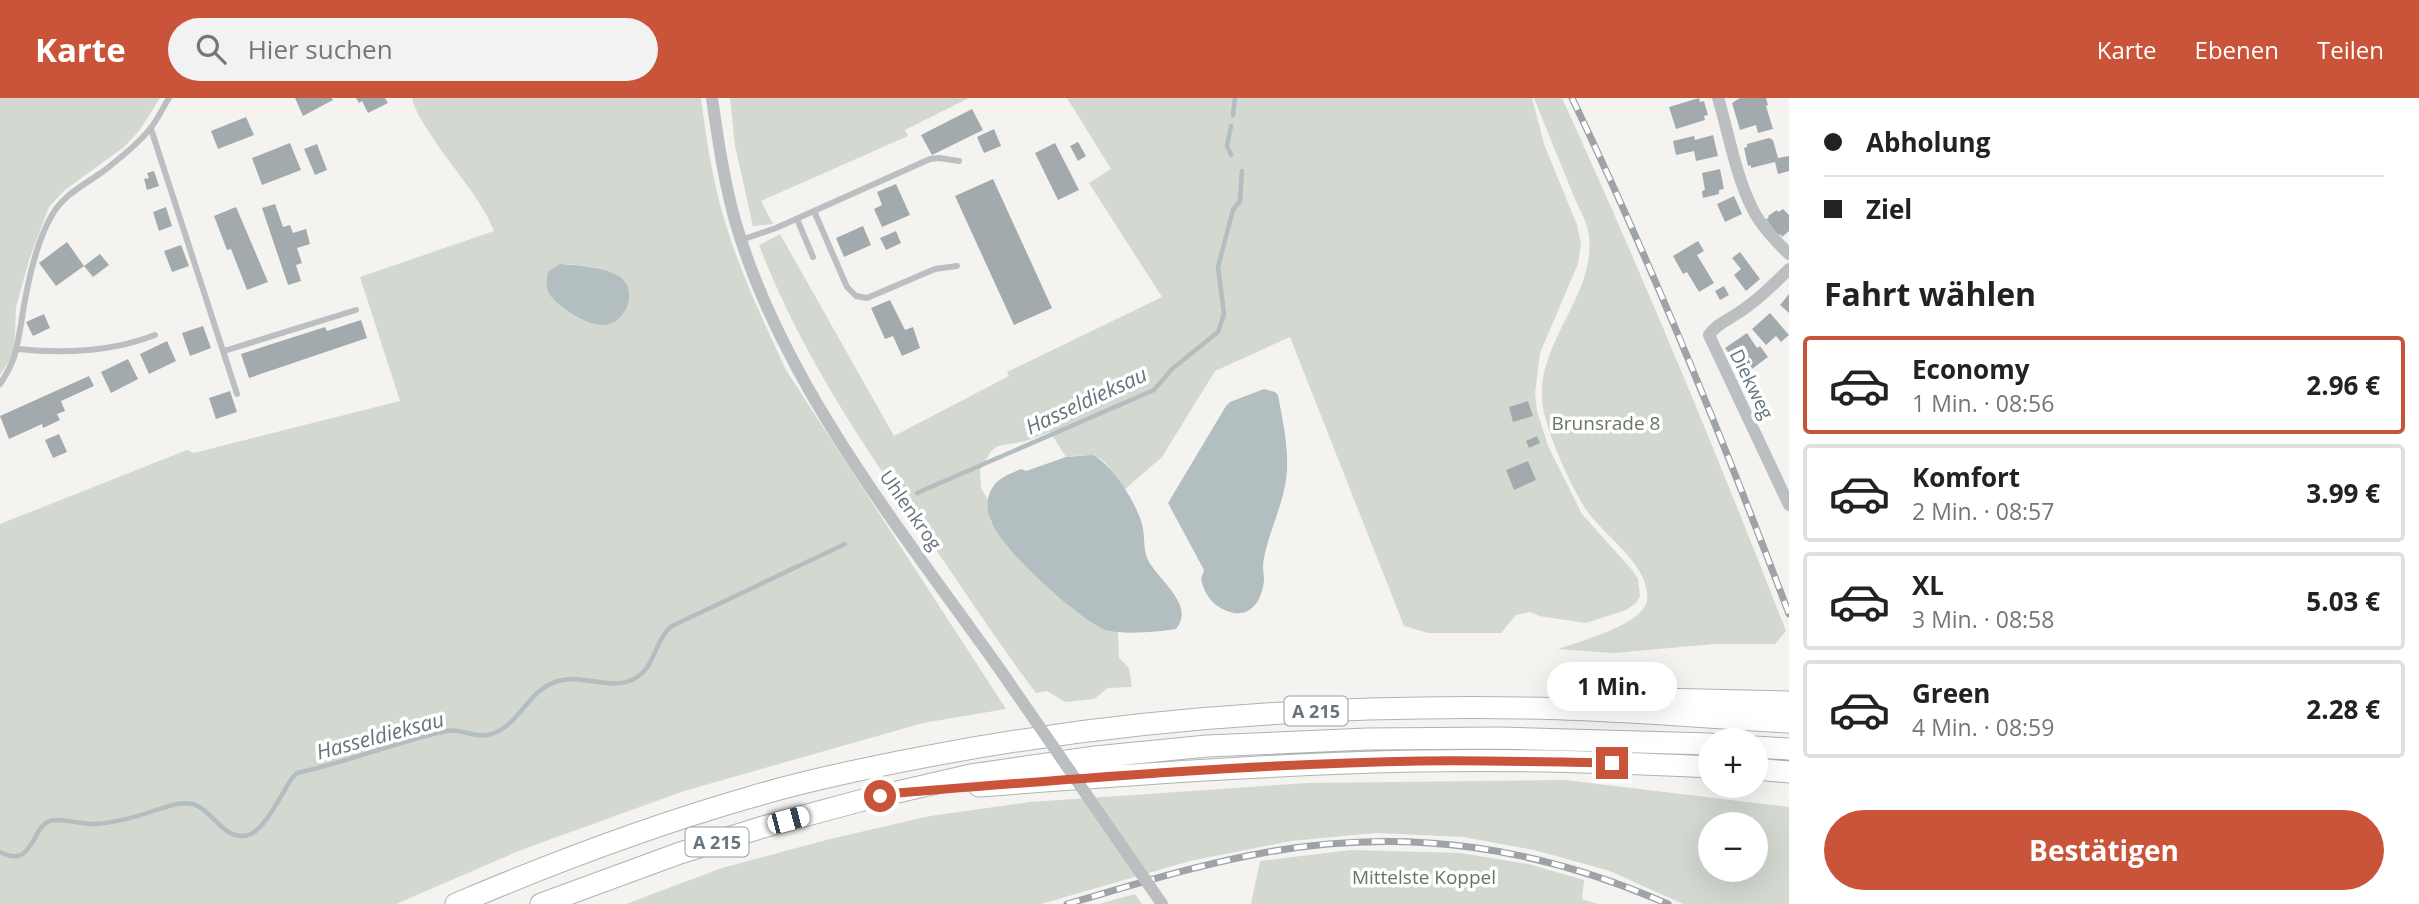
<!DOCTYPE html>
<html lang="de">
<head>
<meta charset="utf-8">
<style>
	body { margin:0; font-family:"Open Sans",sans-serif; background:#f2f2f2; color:#222; height:100vh; display:flex; flex-direction:column; font-size:26px; white-space:nowrap }
	* { box-sizing:border-box; margin:0 }
	p { font-size:23px; color:#767676 }
	.icon { flex:none; width:38px; height:38px; fill:none; stroke:currentColor; stroke-width:2; stroke-linecap:round; stroke-linejoin:round }
	.map { position:relative; flex:1; overflow:hidden }
	.side { display:flex; flex-direction:column; background:#fff; width:630px }
	.side>* { flex:none }
	.top-card { display:grid; align-content:center; height:154px; padding:0 35px; background:#fff }
	.fabs { position:absolute; left:1698px; top:630px; display:grid; gap:14px }
	.fabs a { display:grid; place-items:center; width:70px; height:70px; border-radius:50%; background:#fff; box-shadow:0 7px 28px #0002; font-size:35px }
	.end { position:absolute; width:32px; height:32px; margin:-16px; border:9px solid #ca5439; background:#fff; box-shadow:0 0 0 4px #fff }
	.from { border-radius:50% }
	.bubble { position:absolute; height:49px; border-radius:24px; background:#fff; box-shadow:0 7px 28px #0002; font-size:23px; font-weight:700; line-height:49px; text-align:center }
	.car { position:absolute; width:21px; height:42px; margin:-21px -10px; border-radius:9px; box-shadow:0 0 5px 2px #0007; background:linear-gradient(#fff 24%,#345 0 40%,#fff 0 76%,#345 0 86%,#fff 0) }
	.top-card b { display:flex; align-items:center; gap:24px; height:66px; font-size:26px }
	.top-card b+b { border-top:2px solid #e0e0e0 }
	.top-card i { width:18px; height:18px; background:#222 }
	ul { padding:0; list-style:none }
	li { display:flex; align-items:center; gap:21px; height:98px; margin:0 14px 10px; padding:0 21px; border:4px solid #e0e0e0; border-radius:7px }
	li div { flex:1 }
	li b { display:block; font-size:26px }
	li em { font-style:normal; font-weight:700 }
	li.active { border-color:#ca5439 }
	li>.icon { width:63px; height:63px; stroke-width:1.5 }
	h2 { padding:0 35px; font-size:32px; line-height:84px }
	.cta { display:flex; gap:14px; margin-top:auto; padding:14px 35px }
	.cta a { flex:1; height:80px; border-radius:42px; background:#ca5439; color:#fff; font-size:28px; font-weight:700; line-height:80px; text-align:center }
	header { display:flex; align-items:center; gap:42px; box-sizing:border-box; height:98px; padding:0 35px; background:#ca5439; color:#fff }
	header strong { font-size:33px }
	nav { display:flex; gap:38px; margin-inline-start:auto; font-size:24px }
	.search { width:490px; height:63px; background:#f2f2f2; display:flex; align-items:center; gap:18px; box-sizing:border-box; padding:0 24px; border-radius:38px; color:#767676; font-size:26px }
	main { display:flex; flex:1; min-height:0 }
	.map>svg:first-child { display:block }
	.green { fill:#d3d8d0; fill-rule:evenodd }
	.water { fill:#b3bec1 }
	.lines { fill:none; stroke-linecap:round; stroke-linejoin:round }
	.stream { stroke:#b3bec1; stroke-width:4.5 }
	.building { fill:#a3aaae }
	.highway-casing { stroke:#afb2b4; stroke-width:23 }
	.lane { stroke:#bbbfc1; stroke-width:6 }
	.street { stroke:#bbbfc1; stroke-width:12 }
	.highway { stroke:#fff; stroke-width:21 }
	.rail-casing { stroke:#9ea3a7; stroke-width:7 }
	.rail { stroke:#fff; stroke-width:4.5; stroke-dasharray:13; stroke-linecap:butt }
	.street-bridge { stroke:#bbbfc1; stroke-width:12 }
	.route { stroke:#ca5439; stroke-width:9 }
	.labels { text-anchor:middle; dominant-baseline:central; stroke-width:7; stroke-linejoin:round; paint-order:stroke }
	.shield { fill:#fff; stroke:#959ea4; stroke-width:2 }
	.shield-label { font-size:18px; font-weight:bold; fill:#67747d }
	.street-label { font-size:19px; fill:#67747d; stroke:#fff }
	.park-label { font-size:19px; fill:#697564; stroke:#fff }
	.water-label { font-size:21px; font-style:italic; fill:#63757b; stroke:#fff }
</style>
</head>
<body>
<header>
<strong>Karte</strong>
<div class="search"><svg class="icon" aria-label="search" viewBox="0 0 24 24"><circle cx="10" cy="10" r="6"/><path d="M15 15l6 6"/></svg>Hier suchen</div>
<nav><a>Karte</a><a>Ebenen</a><a>Teilen</a></nav>
</header>
<main>
<div class="map">
<svg width="1789" height="806" viewBox="0 0 1789 806">
	<rect width="100%" height="100%" fill="#f4f3f0"/>
	<path class="green" d="M0 0H160L139 33 124 49 65 92 49 109 30 159 16 209 14 256 0 277Z
		M412 0H701C706 39 712 79 723 117 738 170 763 222 786 272L1006 611 923 625 684 693 521 752 396 806H0V426L187 352 194 355 400 303 360 179 494 133C482 101 448 65 429 34 422 23 415 13 412 0ZM560 166C576 166 609 169 622 180 629 185 629 193 629 201Z
		M730 0H969L905 32 908 38 761 103 773 126 753 128 735 48Z
		M1067 0H1532L1544 46 1577 127 1581 146 1578 166 1540 255 1535 296 1537 313 1548 348 1582 416 1632 472 1638 481 1640 498 1636 505 1626 512 1586 525 1539 518 1530 514 1516 517 1501 535H1428L1404 528 1290 239 1215 273 1162 359 1124 392C1104 362 1105 354 1066 359L1050 334 1026 343 998 348 991 353 980 372 981 390 988 402 990 423 1000 439 1072 510 1107 532 1118 534 1119 560 1129 570 1132 589 1108 590 1094 601 1065 604 1047 593 1036 595C995 541 959 484 920 429 858 340 798 249 759 147L780 136 894 338 1009 278 1007 274 1162 199 1089 85 1111 71Z
		M1534 0H1562C1642 175 1716 353 1786 533L1775 546H1715L1613 555 1558 551C1578 544 1645 526 1647 502 1651 466 1600 436 1583 407 1567 379 1552 346 1544 315 1529 249 1596 202 1589 138 1588 125 1579 111 1574 99 1561 66 1547 33 1534 0Z
		M1565 682 1789 709V806H1683L1610 773 1534 752 1463 739 1376 735 1291 743 1190 763 1041 806H626L722 770 830 741 930 718 1030 704 1307 685ZM1710 726H1755V772H1710Z
		M1351 752 1461 755 1528 766 1584 782 1582 801 1598 806H1251L1260 763Z
		M1135 796 1142 806H1099Z"/>
	<path class="water" d="M560 166C577 167 610 169 623 181 636 194 627 221 609 226 594 230 576 219 564 210 549 199 544 193 548 174Z
		M1264 291 1275 294 1278 297C1283 324 1290 355 1286 382 1282 409 1269 434 1264 460 1262 468 1264 475 1264 482 1262 503 1250 522 1227 513 1213 508 1204 496 1201 481L1204 472 1168 405 1226 308 1230 304Z
		M1092 357C1112 365 1140 410 1143 431 1145 442 1143 451 1148 462 1158 482 1196 507 1176 531 1158 534 1123 537 1106 532 1080 523 999 449 991 423 987 414 986 401 991 392 997 380 1010 376 1021 371L1026 373 1066 359Z"/>
	<g class="lines">
		<path class="stream" d="M1233 17 1235 0
			M1231 28 1227 48 1231 57
			M917 395 1154 292 1172 271 1218 234 1224 216 1218 169 1233 112 1240 103 1242 73
			M0 754C37 773 30 721 56 722 69 722 81 726 94 726 115 725 136 719 156 712 168 709 180 703 193 706 214 712 225 747 251 736 266 729 282 695 292 680L297 675C348 664 396 644 446 633 460 630 474 640 488 637 520 630 526 592 558 583 582 576 609 592 632 582 657 570 654 541 672 528L845 446"/>
	</g>
	<path class="building" d="M295 0H332L333 2 303 18Z
		M356 0H385L388 5 368 15 362 3 359 5Z
		M1699 0 1700 4 1704 3 1708 17 1704 18 1705 22 1676 31 1669 9Z
		M1740 0H1766L1768 7 1766 8 1773 31 1758 35 1756 27 1740 32 1732 5Z
		M972 11 983 32 932 57 921 37Z
		M246 19 254 37 218 51 211 33Z
		M994 31 1001 48 984 55 977 39Z
		M1713 37 1718 58 1696 63 1694 53 1676 57 1673 43 1694 38 1695 42Z
		M1769 40 1773 42 1778 60 1789 58V73L1778 76 1775 64 1751 70V67L1748 68 1744 50 1747 49V46Z
		M1078 44 1086 58 1078 63 1070 48Z
		M290 45 301 72 262 87 252 60Z
		M1055 45 1079 92 1058 102 1035 55Z
		M317 46 327 72 315 77 304 51Z
		M1720 71 1724 91 1719 92V96L1703 100 1702 93 1705 92 1702 75Z
		M154 73 159 88 147 92 144 81 149 80 147 75Z
		M993 81 1052 210 1014 227 955 98Z
		M896 86 910 117 882 129 874 111 882 107 877 94Z
		M1734 98 1742 116 1725 124 1717 106Z
		M275 106 283 129 290 127 293 135 306 131 310 146 297 150 302 165 296 167 301 183 288 187 262 110Z
		M166 109 172 128 159 133 153 114Z
		M236 109 268 184 247 192 231 151 227 152 214 118Z
		M1783 111 1789 117V133L1782 139 1780 136 1778 138 1766 121 1769 120 1768 118 1777 112 1778 114Z
		M863 128 871 147 844 159 836 140Z
		M896 133 901 145 886 152 880 140Z
		M1698 143 1704 153 1697 157 1714 185 1699 194 1687 174 1683 176 1673 158Z
		M67 144 84 168 56 188 39 165Z
		M181 147 189 168 172 174 164 153Z
		M1740 154 1760 181 1746 193 1734 177 1741 171 1732 160Z
		M100 156 109 167 93 179 84 168Z
		M1724 188 1729 197 1720 202 1715 193Z
		M1789 196V215L1780 207Z
		M890 202 905 232 913 229 920 250 902 258 893 238 885 241 871 210Z
		M1770 215 1789 237 1781 244 1776 238 1766 247 1752 231Z
		M44 216 50 230 33 238 26 224Z
		M361 222 367 240 249 280 241 256 325 229 327 233Z
		M203 228 211 250 190 258 182 235Z
		M1747 235 1757 250 1760 248 1768 259 1744 277 1725 250Z
		M167 243 176 263 149 276 140 256Z
		M128 261 138 281 111 295 101 274Z
		M89 278 94 288 61 303 65 313 57 316 60 322 43 330 42 326 9 341 0 318Z
		M230 293 237 314 216 321 209 300Z
		M1528 303 1533 318 1513 324 1509 309Z
		M59 336 67 354 53 360 45 342Z
		M1537 338 1540 345 1529 350 1526 343Z
		M1528 363 1536 382 1514 392 1506 372Z"/>
	<g class="lines">
		<defs>
			<path id="highway" d="M1624 605 1657 601 1789 604
				M1755 649 1789 651
				M1755 671 1789 674
				M979 688C1126 677 1272 666 1418 663 1515 661 1613 664 1710 669
				M456 806C552 765 650 728 751 699 808 682 866 670 924 659 1121 621 1322 607 1523 610 1611 611 1700 619 1789 624
				M541 806 680 755 763 729 863 702 971 677 1095 659 1207 648 1367 641 1499 640 1710 646"/>
		</defs>
		<use href="#highway" class="highway-casing"/>
		<path class="lane" d="M151 31 237 296
			M814 113 847 189 856 198 867 200 935 171 957 168
			M797 121 813 159
			M741 142 776 130 930 61 939 60 959 63
			M18 251C65 256 111 254 155 237
			M224 253 356 212
			M0 286C16 262 16 253 21 226 26 192 35 146 52 117 64 96 86 86 105 72 120 60 137 47 149 32 157 23 162 11 169 0"/>
		<path class="street" d="M712 0C718 42 724 84 736 126 784 289 904 436 1001 573
			M1718 0C1729 36 1735 75 1752 110 1760 127 1776 143 1789 156
			M1789 171C1774 186 1759 201 1741 213 1730 221 1716 226 1709 237L1789 407"/>
		<use href="#highway" class="highway"/>
		<defs>
			<path id="rail" d="M1572 0C1653 169 1723 341 1789 516
				M1067 806C1133 787 1200 766 1268 754 1409 729 1537 749 1668 806"/>
		</defs>
		<use href="#rail" class="rail-casing"/>
		<use href="#rail" class="rail"/>
		<path class="street-bridge" d="M1001 573 1162 806"/>
	</g>
	<g class="lines">
		<path class="route" d="M880 698 897 695C1071 681 1246 666 1421 663 1484 662 1548 664 1612 665"/>
	</g>
	<g class="labels">
		<g class="shield">
			<rect x="1284.5" y="598.5" width="63" height="29" rx="5"/>
			<rect x="685.5" y="729.5" width="63" height="29" rx="5"/>
		</g>
		<g class="shield-label">
			<text x="1316" y="613">A 215</text>
			<text x="717" y="744">A 215</text>
		</g>
		<g class="street-label">
			<text transform="translate(1752 286) rotate(64)">Diekweg</text>
			<text transform="translate(911 412) rotate(55)">Uhlenkrog</text>
		</g>
		<g class="park-label">
			<text x="1606" y="325">Brunsrade 8</text>
			<text x="1424" y="779">Mittelste Koppel</text>
		</g>
		<g class="water-label">
			<text transform="translate(1086 302) rotate(-25)">Hasseldieksau</text>
			<text transform="translate(380 637) rotate(-15)">Hasseldieksau</text>
		</g>
	</g>
</svg>
<div class="fabs">
<a>+</a>
<a>−</a>
</div>
<i class="end from" style="left:880px;top:698px"></i>
<i class="end" style="left:1612px;top:665px"></i>
<div class="bubble" style="left:1547px;top:564px;width:130px">1 Min.</div>
<i class="car" style="left:788px;top:722px;rotate:75deg"></i>
</div>
<section class="side">
<div class="top-card">
<b><i class="from"></i>Abholung</b>
<b><i></i>Ziel</b>
</div>
<h2>Fahrt wählen</h2>
<ul>
<li class="active"><svg class="icon" aria-label="car" viewBox="0 0 24 24"><path d="M5 17H2v-5l4-1 3-4h7l3 4 3 1v5h-3M9 17h6M6 11h13"/><circle cx="7" cy="17" r="2"/><circle cx="17" cy="17" r="2"/></svg><div><b>Economy</b><p>1 Min. · 08:56</p></div><em>2.96 €</em></li>
<li><svg class="icon" aria-label="car" viewBox="0 0 24 24"><path d="M5 17H2v-5l4-1 3-4h7l3 4 3 1v5h-3M9 17h6M6 11h13"/><circle cx="7" cy="17" r="2"/><circle cx="17" cy="17" r="2"/></svg><div><b>Komfort</b><p>2 Min. · 08:57</p></div><em>3.99 €</em></li>
<li><svg class="icon" aria-label="car" viewBox="0 0 24 24"><path d="M5 17H2v-5l4-1 3-4h7l3 4 3 1v5h-3M9 17h6M6 11h13"/><circle cx="7" cy="17" r="2"/><circle cx="17" cy="17" r="2"/></svg><div><b>XL</b><p>3 Min. · 08:58</p></div><em>5.03 €</em></li>
<li><svg class="icon" aria-label="car" viewBox="0 0 24 24"><path d="M5 17H2v-5l4-1 3-4h7l3 4 3 1v5h-3M9 17h6M6 11h13"/><circle cx="7" cy="17" r="2"/><circle cx="17" cy="17" r="2"/></svg><div><b>Green</b><p>4 Min. · 08:59</p></div><em>2.28 €</em></li>
</ul>
<div class="cta"><a>Bestätigen</a></div>
</section>
</main>
</body>
</html>
